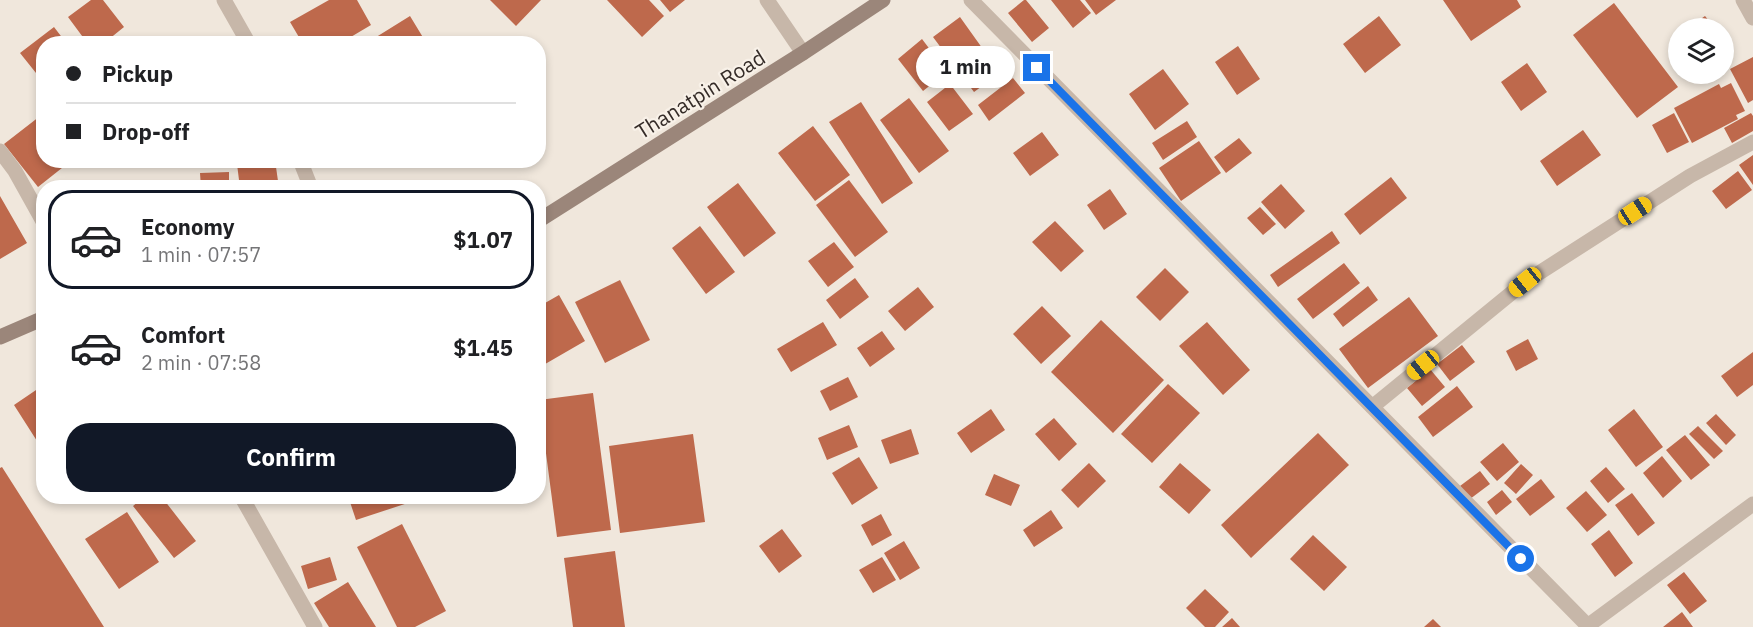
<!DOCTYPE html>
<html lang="en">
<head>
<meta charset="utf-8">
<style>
	body { margin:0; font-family:"IBM Plex Sans",sans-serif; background:#f2f2f2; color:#202124; height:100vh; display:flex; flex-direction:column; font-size:22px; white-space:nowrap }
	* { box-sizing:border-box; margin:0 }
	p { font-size:20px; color:#757577 }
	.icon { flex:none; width:33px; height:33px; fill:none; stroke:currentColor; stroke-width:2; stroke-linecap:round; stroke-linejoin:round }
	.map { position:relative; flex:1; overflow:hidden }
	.side { position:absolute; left:36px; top:180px; width:510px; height:324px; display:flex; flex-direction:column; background:#fff; border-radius:24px; box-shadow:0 3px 9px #0003 }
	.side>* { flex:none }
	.guide { position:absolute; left:36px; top:36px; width:510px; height:132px; border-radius:24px; box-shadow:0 3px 9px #0003; display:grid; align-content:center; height:132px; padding:0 30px; background:#fff }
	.buttons { position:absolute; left:1668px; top:18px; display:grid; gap:12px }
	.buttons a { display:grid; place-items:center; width:66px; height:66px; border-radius:50%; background:#fff; box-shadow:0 3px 9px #0003; font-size:30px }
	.end { position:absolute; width:27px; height:27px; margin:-14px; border:8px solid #1a73e8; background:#fff; box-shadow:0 0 0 3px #fff }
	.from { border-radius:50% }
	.bubble { position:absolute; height:42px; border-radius:21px; background:#fff; box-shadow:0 3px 9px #0003; font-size:20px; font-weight:700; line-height:42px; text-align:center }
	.car { position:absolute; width:18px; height:36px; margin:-18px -9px; border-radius:8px; box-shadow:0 0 4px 2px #0007; background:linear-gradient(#f5c518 24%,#345 0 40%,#f5c518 0 76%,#345 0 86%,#f5c518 0) }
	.guide b { display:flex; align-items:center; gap:21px; height:57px; font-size:22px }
	.guide b+b { border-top:2px solid #e0e0e0 }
	.guide i { width:15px; height:15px; background:#202124 }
	ul { padding:10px 0 0; list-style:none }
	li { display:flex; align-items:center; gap:18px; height:99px; margin:0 12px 9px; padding:0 18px; border:3px solid transparent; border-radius:24px }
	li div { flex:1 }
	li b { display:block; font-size:22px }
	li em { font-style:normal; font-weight:700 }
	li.on { border-color:#111827 }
	li>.icon { width:54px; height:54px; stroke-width:1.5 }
	.cta { display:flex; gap:12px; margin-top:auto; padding:12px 30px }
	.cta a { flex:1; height:69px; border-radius:24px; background:#111827; color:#fff; font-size:24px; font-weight:700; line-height:69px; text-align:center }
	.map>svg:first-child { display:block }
	.building { fill:#be694c }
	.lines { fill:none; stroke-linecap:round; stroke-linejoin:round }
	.minor { stroke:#c7b7a9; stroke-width:15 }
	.secondary { stroke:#9b867a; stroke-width:15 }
	.route { stroke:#1a73e8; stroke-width:8 }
	.labels { text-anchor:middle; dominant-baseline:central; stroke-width:4.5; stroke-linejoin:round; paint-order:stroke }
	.street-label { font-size:21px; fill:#352c28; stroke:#f8f1e8 }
</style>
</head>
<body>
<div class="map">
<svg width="1753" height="627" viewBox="0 0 1753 627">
	<rect width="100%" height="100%" fill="#f0e7dc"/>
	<path class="building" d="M91 0H103L124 27 103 44H88L68 17Z
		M329 0H357L371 25 339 44H303L290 22Z
		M490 0H541L516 26Z
		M607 0H649L664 16 642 37Z
		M660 0H685L670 12Z
		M1024 0H1026L1049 28 1032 42 1008 13Z
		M1051 0H1080L1091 13 1073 28Z
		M1085 0H1116L1096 15Z
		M1443 0H1517L1521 7 1471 41Z
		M1614 3 1678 87 1637 118 1573 35Z
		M410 16 427 44H365Z
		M1379 16 1401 45 1365 73 1343 44Z
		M1705 16 1715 28H1688Z
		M960 17 1000 73 974 92 933 37Z
		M54 27 67 44H44V83L20 53Z
		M1678 36V51L1671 41Z
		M922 39 947 72 923 91 898 59Z
		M1238 46 1260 79 1237 95 1215 62Z
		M1753 57V100L1748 103 1730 69Z
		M1527 63 1547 92 1521 111 1501 82Z
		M1163 69 1189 104 1155 130 1129 94Z
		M1013 78 1025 93 989 121 978 105Z
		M1731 83 1745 111 1736 115 1738 119 1692 143 1674 108 1719 84 1721 88Z
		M950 84 973 114 949 131 927 102Z
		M909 98 949 151 919 173 880 120Z
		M861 102 913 183 882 204 829 122Z
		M44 113V160H72L38 187 4 144Z
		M1674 113 1689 142 1667 153 1652 125Z
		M1751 113 1753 116V131L1732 143 1724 128Z
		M1187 121 1197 137 1163 160 1152 143Z
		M813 126 850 175 815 201 778 153Z
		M1583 130 1601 155 1557 186 1540 161Z
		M1042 132 1059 155 1030 176 1013 153Z
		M1239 138 1252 153 1226 173 1214 157Z
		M1199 141 1221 173 1181 201 1159 168Z
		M1753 155V185L1739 165Z
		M266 160H275L279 188H240L237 164Z
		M1738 171 1752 190 1726 209 1712 191Z
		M229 172V188H201L200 173Z
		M1391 177 1407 198 1360 235 1344 214Z
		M849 180 888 232 855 257 816 205Z
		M738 183 776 233 744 257 707 207Z
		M1281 184 1305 211 1285 229 1261 202Z
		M1110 189 1127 214 1104 230 1087 205Z
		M0 196 27 243 0 259Z
		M1260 207 1276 224 1263 235 1247 218Z
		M1055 221 1084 251 1061 272 1032 242Z
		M700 226 735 272 706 294 672 248Z
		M1332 231 1340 243 1278 287 1270 275Z
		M834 242 854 267 828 287 808 261Z
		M1344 263 1360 283 1313 319 1297 299Z
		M1165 268 1189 292 1160 321 1136 297Z
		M855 278 869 297 840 319 826 300Z
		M620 280 650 340 605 363 575 302Z
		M1368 286 1378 300 1343 327 1333 314Z
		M918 287 934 307 905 331 888 311Z
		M559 295 585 341 540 367 538 307Z
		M1409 297 1438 336 1368 388 1339 349Z
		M1042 306 1071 336 1041 364 1013 334Z
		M1101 320 1164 380 1113 433 1051 372Z
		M823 322 837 345 791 372 777 349Z
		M1207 322 1250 370 1223 395 1179 346Z
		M882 331 895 349 870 367 857 348Z
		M1528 339 1538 359 1516 371 1506 351Z
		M1462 345 1475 362 1450 381 1437 364Z
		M1753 352V385L1737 397 1721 376Z
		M1430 369 1445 387 1422 406 1407 388Z
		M848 377 858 397 830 411 820 391Z
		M1168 384 1200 413 1152 463 1121 434Z
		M1457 386 1473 407 1433 437 1418 417Z
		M39 388 44 395V437L37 441 14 405Z
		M593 393 611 530 557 537 539 400Z
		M991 409 1005 430 971 453 957 433Z
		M1634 409 1663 447 1636 467 1608 430Z
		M1716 414 1736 435 1726 445 1706 423Z
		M1054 418 1077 444 1059 461 1035 434Z
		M849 425 858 447 827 460 818 438Z
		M1698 426 1723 451 1714 459 1689 434Z
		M911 429 919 454 890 464 881 440Z
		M1318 433 1349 465 1251 558 1221 525Z
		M693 434 705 522 620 533 609 446Z
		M1685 435 1710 465 1691 480 1666 450Z
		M1503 443 1519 462 1497 481 1480 462Z
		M1662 456 1682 481 1663 498 1643 473Z
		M859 457 878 488 852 505 832 473Z
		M538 459H540L543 488H538Z
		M1089 463 1106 481 1078 508 1061 490Z
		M1180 463 1211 490 1189 514 1159 487Z
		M1521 464 1533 475 1516 494 1504 483Z
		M2 467 104 627H0V468Z
		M1606 467 1625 489 1608 503 1590 481Z
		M1480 471 1490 484 1470 499 1460 486Z
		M994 474 1020 485 1011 506 985 495Z
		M1541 479 1555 497 1530 516 1516 499Z
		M1502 490 1512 502 1496 515 1487 502Z
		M1586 491 1607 515 1587 532 1566 508Z
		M1632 493 1655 523 1638 536 1615 505Z
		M145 496H161L196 541 174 558 133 506Z
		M348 496H419L420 499 356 520Z
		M1051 510 1063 528 1034 547 1023 530Z
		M127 512 159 562 119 589 85 539Z
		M881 514 892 535 872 546 861 525Z
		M402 524 446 611 415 627H397L357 547Z
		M782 529 802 556 779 573 759 546Z
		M1609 530 1633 563 1615 577 1591 544Z
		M1313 535 1347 567 1324 591 1290 559Z
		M904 541 920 568 900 580 884 553Z
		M615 551 625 627H573L564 558Z
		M330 557 337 580 308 589 301 566Z
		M882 557 896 580 873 593 859 570Z
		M1684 572 1707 601 1690 614 1667 585Z
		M348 582 376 627H329L314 603Z
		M1205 589 1229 612 1215 627H1205L1186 608Z
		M1682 612 1693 627H1663Z
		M1232 618 1240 627H1222Z
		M1433 619 1441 627H1424Z"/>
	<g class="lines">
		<path class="minor" d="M224 0 249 44
			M767 0 803 53
			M971 0 1589 627
			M1743 0 1753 18
			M0 151 15 171 44 223
			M300 160 311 188
			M1372 407 1525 282 1690 176 1753 142
			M241 496 315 627
			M1586 627 1753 504"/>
		<path class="secondary" d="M538 221 803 53 883 0
			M0 337 44 318"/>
	</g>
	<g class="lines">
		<path class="route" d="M1037 68 1521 559"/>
	</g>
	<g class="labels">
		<g class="street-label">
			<text transform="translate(700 94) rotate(-32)">Thanatpin Road</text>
		</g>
	</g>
</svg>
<div class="buttons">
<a><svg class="icon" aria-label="layers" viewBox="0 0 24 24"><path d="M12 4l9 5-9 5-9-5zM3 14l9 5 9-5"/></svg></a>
</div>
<i class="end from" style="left:1521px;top:559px"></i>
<i class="end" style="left:1037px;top:68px"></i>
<div class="bubble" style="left:916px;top:46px;width:99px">1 min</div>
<i class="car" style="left:1635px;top:211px;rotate:57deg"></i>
<i class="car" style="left:1525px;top:282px;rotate:231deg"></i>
<i class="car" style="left:1423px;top:365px;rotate:231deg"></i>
<div class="guide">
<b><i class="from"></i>Pickup</b>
<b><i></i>Drop-off</b>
</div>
<section class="side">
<ul>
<li class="on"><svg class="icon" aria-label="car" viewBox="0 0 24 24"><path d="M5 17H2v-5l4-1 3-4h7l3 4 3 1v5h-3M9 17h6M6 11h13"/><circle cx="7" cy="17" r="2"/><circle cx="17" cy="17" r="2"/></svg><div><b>Economy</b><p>1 min · 07:57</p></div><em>$1.07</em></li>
<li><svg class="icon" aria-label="car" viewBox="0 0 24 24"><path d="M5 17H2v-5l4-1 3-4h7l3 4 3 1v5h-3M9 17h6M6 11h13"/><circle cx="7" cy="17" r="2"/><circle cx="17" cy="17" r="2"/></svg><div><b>Comfort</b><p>2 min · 07:58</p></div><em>$1.45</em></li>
</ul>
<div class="cta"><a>Confirm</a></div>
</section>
</div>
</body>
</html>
